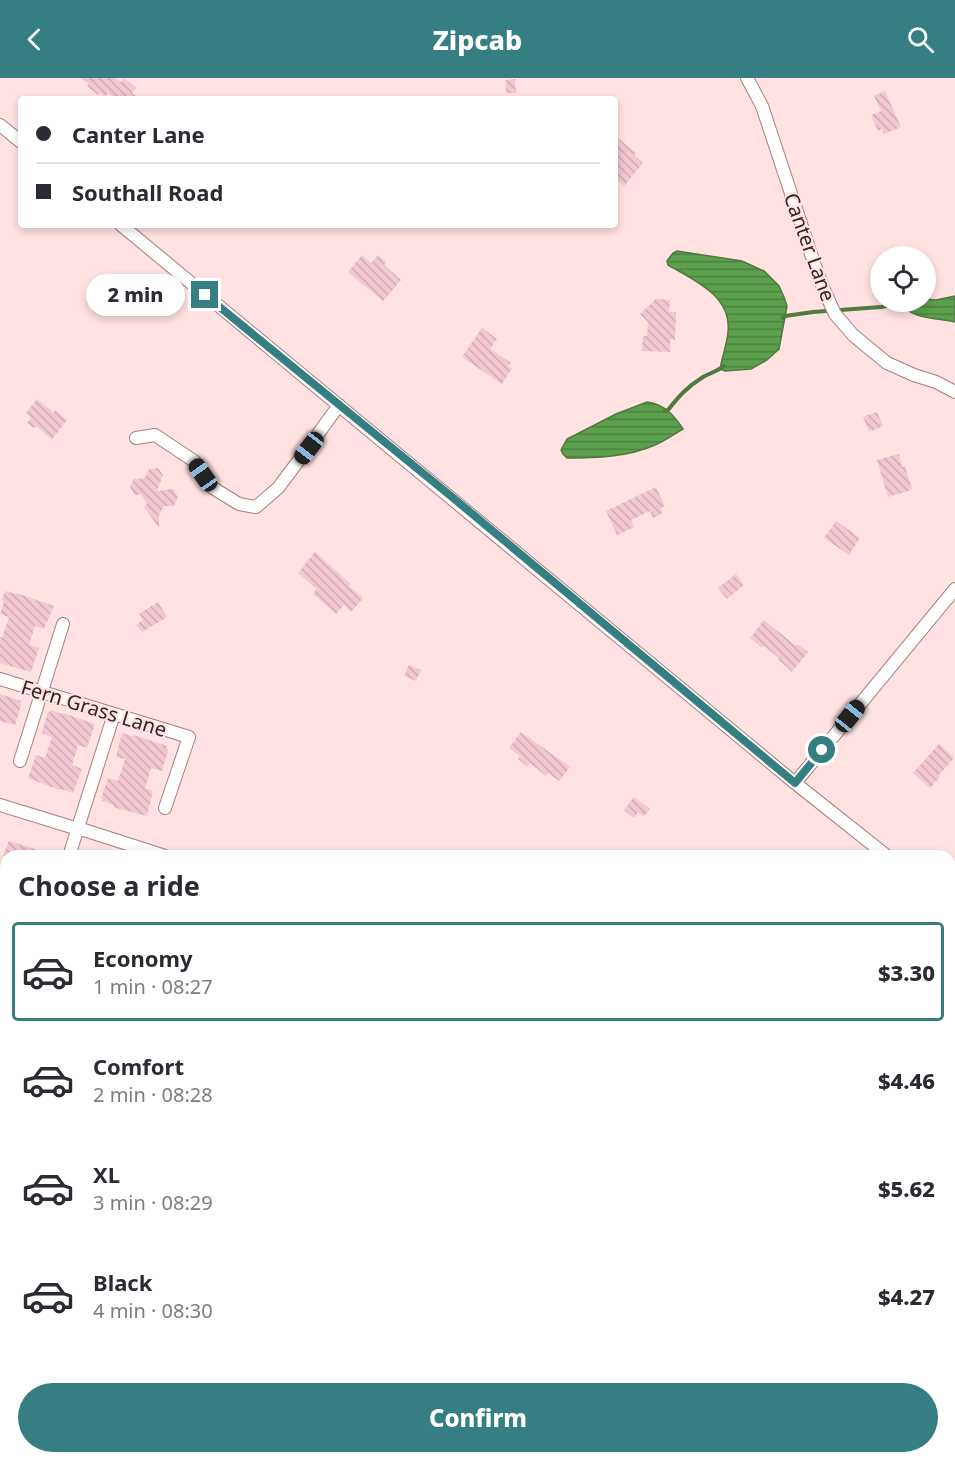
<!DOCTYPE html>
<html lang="en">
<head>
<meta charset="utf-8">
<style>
	body { margin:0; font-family:"Noto Sans",sans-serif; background:#f7f7f7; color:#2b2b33; height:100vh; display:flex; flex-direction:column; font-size:22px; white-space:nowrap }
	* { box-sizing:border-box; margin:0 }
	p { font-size:20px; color:#7c7c81 }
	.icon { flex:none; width:33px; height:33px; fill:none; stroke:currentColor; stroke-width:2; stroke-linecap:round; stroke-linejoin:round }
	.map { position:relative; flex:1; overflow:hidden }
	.panel { position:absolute; left:0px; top:772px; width:956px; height:614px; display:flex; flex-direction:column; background:#fff; border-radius:18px 18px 0 0; box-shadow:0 3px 9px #0003 }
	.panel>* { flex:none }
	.hud { position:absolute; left:18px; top:18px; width:600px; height:132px; border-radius:6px; box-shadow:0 3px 9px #0003; display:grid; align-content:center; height:132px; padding:0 18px; background:#fff }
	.tools { position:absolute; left:870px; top:168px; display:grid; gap:12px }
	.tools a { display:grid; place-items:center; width:66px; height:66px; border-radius:50%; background:#fff; box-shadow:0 3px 9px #0003; font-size:30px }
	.end { position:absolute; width:27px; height:27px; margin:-14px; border:8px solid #357e82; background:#fff; box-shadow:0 0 0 3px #fff }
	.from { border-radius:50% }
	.bubble { position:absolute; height:42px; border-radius:21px; background:#fff; box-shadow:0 3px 9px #0003; font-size:20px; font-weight:800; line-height:42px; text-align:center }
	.car { position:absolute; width:18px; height:36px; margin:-18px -9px; border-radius:8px; box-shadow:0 0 4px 2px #0007; background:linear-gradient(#222 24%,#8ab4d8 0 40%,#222 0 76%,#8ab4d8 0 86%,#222 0) }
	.hud b { display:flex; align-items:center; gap:21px; height:57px; font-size:22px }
	.hud b+b { border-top:2px solid #e1e1e2 }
	.hud i { width:15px; height:15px; background:#2b2b33 }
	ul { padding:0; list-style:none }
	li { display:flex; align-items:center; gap:18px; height:99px; margin:0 12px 9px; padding:0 6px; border:3px solid transparent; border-radius:6px }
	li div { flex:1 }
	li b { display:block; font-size:22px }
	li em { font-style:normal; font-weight:800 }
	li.selected { border-color:#357e82 }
	li>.icon { width:54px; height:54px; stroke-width:1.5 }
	h2 { padding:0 18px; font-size:27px; line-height:72px }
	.action { display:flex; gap:12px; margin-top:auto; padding:12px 18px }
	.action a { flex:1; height:69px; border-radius:36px; background:#357e82; color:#fff; font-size:24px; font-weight:800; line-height:69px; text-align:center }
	header { display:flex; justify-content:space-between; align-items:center; height:78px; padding:0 18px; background:#357e82; color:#fff; font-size:27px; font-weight:800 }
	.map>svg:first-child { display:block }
	.water { fill:url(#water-rules); stroke:#507b40; stroke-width:1.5 }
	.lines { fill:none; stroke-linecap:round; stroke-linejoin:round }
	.stream { stroke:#507b40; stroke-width:4 }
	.building { fill:url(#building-back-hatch) }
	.minor-casing { stroke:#a87e7d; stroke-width:14 }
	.minor { stroke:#fff; stroke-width:12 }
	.route { stroke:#357e82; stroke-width:8 }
	.labels { text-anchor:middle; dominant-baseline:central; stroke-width:4.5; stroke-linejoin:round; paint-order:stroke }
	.street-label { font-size:20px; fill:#352424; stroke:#ffe2e1 }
</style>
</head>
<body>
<header><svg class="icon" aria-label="back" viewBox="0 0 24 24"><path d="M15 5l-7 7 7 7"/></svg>Zipcab<svg class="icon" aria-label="search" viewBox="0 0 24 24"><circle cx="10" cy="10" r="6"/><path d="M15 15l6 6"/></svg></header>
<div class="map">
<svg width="955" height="1385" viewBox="0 0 955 1385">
	<defs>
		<pattern id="water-rules" width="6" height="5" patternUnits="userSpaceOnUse" patternTransform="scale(1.5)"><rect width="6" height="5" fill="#5ba04c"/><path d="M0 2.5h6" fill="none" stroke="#4c823f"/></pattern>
		<pattern id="building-back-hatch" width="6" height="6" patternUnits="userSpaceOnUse" patternTransform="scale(1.5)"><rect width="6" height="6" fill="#f3c6d2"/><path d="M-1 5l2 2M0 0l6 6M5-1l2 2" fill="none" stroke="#d1aab4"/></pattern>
	</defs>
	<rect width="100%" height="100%" fill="#ffe2e1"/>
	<path class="water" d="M677 173 742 183 764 193 779 208 784 219 787 228 779 271 767 282 751 291 725 293 720 291C722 279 727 266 728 254 732 218 694 202 668 187L667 183 673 175Z
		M955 218V244C939 240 909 241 901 225L903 224H926V221L936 222Z
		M647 324C664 326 674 337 683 351 674 356 665 363 655 367 628 379 596 380 567 380L563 376 561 372 567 361 616 336Z"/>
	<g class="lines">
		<path class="stream" d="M783 240 785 238 813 234 881 229 901 225H906
			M665 333 668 332C679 318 687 309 703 299 710 295 718 293 724 288
			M950 964 955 961
			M386 1385 387 1380"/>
	</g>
	<path class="building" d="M81 0H115L121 4 124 0 136 10 132 15 140 21H116L108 15 105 19 100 15 98 17 87 8 89 6Z
		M515 1 516 15H506V2Z
		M885 13 901 49 884 56 882 51 878 53 871 37 881 33 874 18Z
		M615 58 636 75 634 77 643 85 624 108 615 100Z
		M362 177 371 185 378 177 386 184 384 187 401 202 383 223 348 194Z
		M656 221 670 222 669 234H676L675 262 670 261V274L642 273 643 258H647L648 244 640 236Z
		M482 250 497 261 490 271 511 285 508 288 512 290 502 306 462 279Z
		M37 321 54 335 55 332 67 342 52 361 36 348 34 350 27 345 31 340 26 335Z
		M877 334 883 348 869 354 863 339Z
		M899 376 902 389 905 388 912 412 888 419 877 382Z
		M158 390 163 397 157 413 173 411 178 419 174 428H164L159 437V450L145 430 147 425 141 416 135 417 130 409 134 401 145 400 149 391Z
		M656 409 665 428 661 430 663 435 653 440 650 433 631 442 634 449 617 457 606 433Z
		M836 443 860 460 849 477 824 460Z
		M315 474 351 506 349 508 363 520 351 534 344 527 336 536 313 516 317 511 298 495Z
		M736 496 744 507 727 521 718 510Z
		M5 513 16 516V515L54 528 44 551 35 548 29 567 39 570 31 594 0 585V559L2 560 9 539 0 536 4 523 2 522Z
		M158 524 167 539 142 554 136 547 143 542 139 536Z
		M764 542 796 568 797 566 808 574 792 594 778 581 779 580 764 568 762 570 750 560Z
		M409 587 421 592 416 603 404 598Z
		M0 616 21 623 20 626 21 627 15 647 0 643Z
		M50 632 62 636 63 635 95 646 87 670 78 667 72 687 82 691 73 715 61 711 60 712 28 700 36 677 45 680 52 659 42 655 48 634 49 635Z
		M521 654 570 689 559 703 548 695 546 698 530 685 527 688 518 681 520 678 509 670Z
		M122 655 132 658 133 657 167 668 166 671 168 672 162 693 151 690 145 710 153 713 147 738 113 729 114 727 102 723V721L101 720 108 700 118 703 125 681 116 679Z
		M939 666 954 680 938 698 940 699 930 710 913 695Z
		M634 719 650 731 644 738 638 734 634 740 624 732Z
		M9 763 54 777V778H3Z"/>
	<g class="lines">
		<defs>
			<path id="minor" d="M747 0 762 28 814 185 824 212 835 236 853 257 887 285 914 297 936 304 955 314
				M0 47 21 64
				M121 147 795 705 887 778
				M136 360 155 357 194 383 213 410 239 426 256 429 278 410 308 370 339 327
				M0 601 189 659 165 730
				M20 683 63 546
				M795 705 955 511
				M0 727 78 751 84 752 165 778
				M69 778 114 636
				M950 829 955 834
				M0 854 6 855
				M0 1033 6 1035
				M950 1185 955 1178
				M551 1380 557 1385
				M785 1385 789 1380"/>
		</defs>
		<use href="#minor" class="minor-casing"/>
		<use href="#minor" class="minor"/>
	</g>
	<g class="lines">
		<path class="route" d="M205 217 452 419 795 705 822 672"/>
	</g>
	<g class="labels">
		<g class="street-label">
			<text transform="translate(810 169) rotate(70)">Canter Lane</text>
			<text transform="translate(94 630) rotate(17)">Fern Grass Lane</text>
		</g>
	</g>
</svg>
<div class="tools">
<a><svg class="icon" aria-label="locate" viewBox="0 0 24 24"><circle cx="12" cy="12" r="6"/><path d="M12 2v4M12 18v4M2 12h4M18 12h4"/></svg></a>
</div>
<i class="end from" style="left:822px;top:672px"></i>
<i class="end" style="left:205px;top:217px"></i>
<div class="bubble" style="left:86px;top:196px;width:99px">2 min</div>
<i class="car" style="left:309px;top:370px;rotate:218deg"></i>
<i class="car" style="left:203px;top:397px;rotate:325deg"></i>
<i class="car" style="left:850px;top:638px;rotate:39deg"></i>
<div class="hud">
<b><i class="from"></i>Canter Lane</b>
<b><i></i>Southall Road</b>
</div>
<section class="panel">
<h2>Choose a ride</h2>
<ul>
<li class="selected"><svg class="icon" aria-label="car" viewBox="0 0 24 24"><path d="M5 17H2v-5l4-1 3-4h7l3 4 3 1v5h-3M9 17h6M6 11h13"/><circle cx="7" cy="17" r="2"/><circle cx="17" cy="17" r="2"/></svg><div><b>Economy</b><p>1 min · 08:27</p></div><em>$3.30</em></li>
<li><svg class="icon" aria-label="car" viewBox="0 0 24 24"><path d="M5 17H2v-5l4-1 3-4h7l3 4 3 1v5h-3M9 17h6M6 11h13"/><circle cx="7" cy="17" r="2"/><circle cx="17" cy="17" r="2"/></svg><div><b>Comfort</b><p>2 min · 08:28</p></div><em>$4.46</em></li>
<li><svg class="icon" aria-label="car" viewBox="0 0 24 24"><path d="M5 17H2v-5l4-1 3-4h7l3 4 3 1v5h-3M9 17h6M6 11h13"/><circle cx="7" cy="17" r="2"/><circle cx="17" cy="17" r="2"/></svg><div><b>XL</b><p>3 min · 08:29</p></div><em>$5.62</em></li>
<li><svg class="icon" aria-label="car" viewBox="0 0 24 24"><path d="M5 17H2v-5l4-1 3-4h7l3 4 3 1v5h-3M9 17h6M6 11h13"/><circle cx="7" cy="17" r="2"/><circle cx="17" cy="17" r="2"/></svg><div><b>Black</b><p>4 min · 08:30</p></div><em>$4.27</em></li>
</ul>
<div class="action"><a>Confirm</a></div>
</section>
</div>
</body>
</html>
